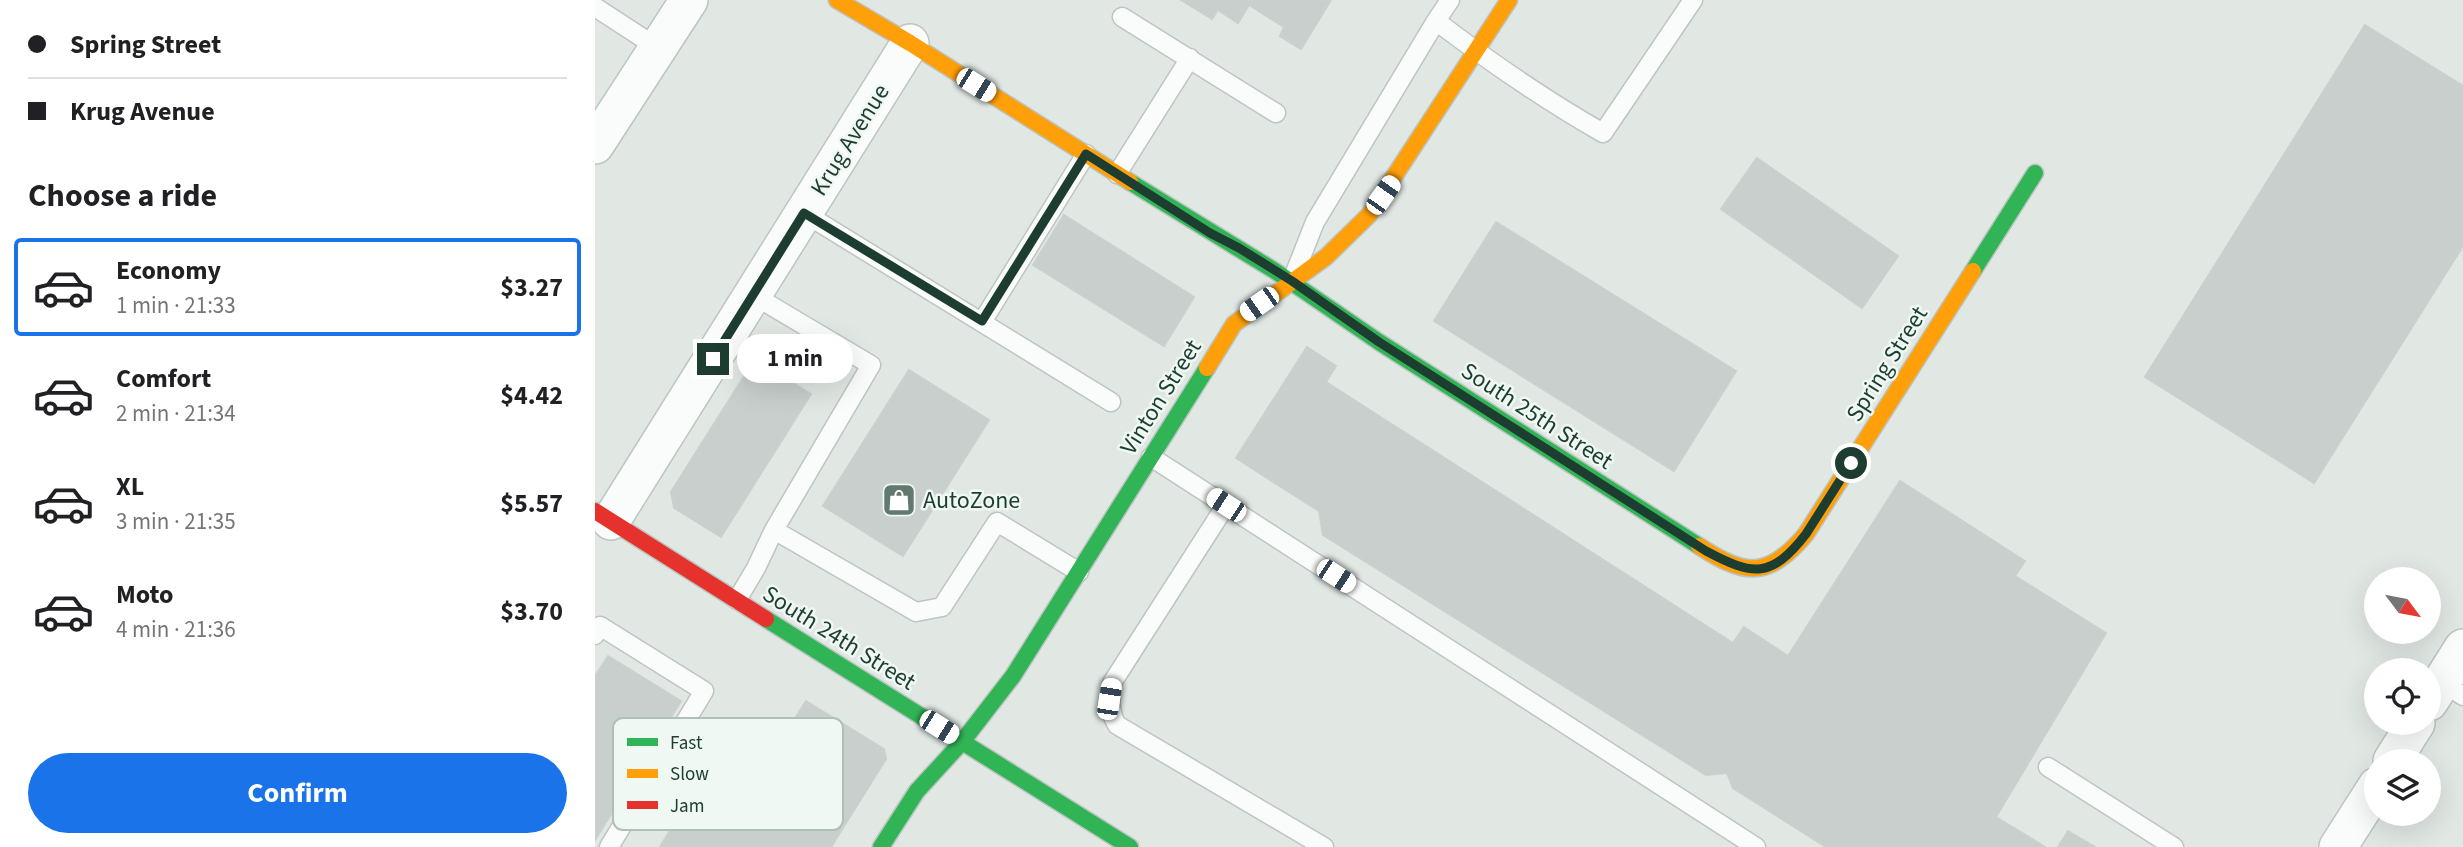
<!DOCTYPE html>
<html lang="en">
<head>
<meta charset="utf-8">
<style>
	body { margin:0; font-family:"Source Sans 3",sans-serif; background:#f6f6f6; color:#202124; height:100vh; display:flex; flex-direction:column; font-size:26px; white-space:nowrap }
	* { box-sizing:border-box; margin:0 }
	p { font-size:23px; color:#757577 }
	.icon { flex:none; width:38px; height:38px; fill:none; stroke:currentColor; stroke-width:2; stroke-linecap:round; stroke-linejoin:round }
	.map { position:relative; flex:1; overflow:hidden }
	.panel { display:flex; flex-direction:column; background:#fff; width:595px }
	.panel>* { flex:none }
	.top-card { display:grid; align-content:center; height:154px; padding:0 28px; background:#fff }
	.needle { width:46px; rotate:122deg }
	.buttons { position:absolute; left:1769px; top:567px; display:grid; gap:14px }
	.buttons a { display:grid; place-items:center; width:77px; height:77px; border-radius:50%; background:#fff; box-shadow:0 7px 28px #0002; font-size:35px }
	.end { position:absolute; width:32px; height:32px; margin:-16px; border:9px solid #1e3d31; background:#fff; box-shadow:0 0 0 4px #fff }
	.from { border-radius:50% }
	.bubble { position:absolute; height:49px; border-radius:24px; background:#fff; box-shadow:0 7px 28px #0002; font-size:23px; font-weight:700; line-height:49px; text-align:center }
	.car { position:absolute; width:21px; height:42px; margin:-21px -10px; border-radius:9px; box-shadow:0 0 5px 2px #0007; background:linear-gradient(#fff 24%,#345 0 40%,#fff 0 76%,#345 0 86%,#fff 0) }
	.top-card b { display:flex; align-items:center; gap:24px; height:66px; font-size:26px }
	.top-card b+b { border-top:2px solid #e0e0e0 }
	.top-card i { width:18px; height:18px; background:#202124 }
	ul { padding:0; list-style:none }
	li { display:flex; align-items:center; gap:21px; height:98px; margin:0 14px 10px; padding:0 14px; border:4px solid transparent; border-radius:7px }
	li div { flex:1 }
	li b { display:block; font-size:26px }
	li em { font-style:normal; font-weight:700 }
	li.current { border-color:#1a73e8 }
	li>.icon { width:63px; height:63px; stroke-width:1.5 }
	h2 { padding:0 28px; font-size:32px; line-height:84px }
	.primary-button { display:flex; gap:14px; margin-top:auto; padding:14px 28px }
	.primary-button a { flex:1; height:80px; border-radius:42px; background:#1a73e8; color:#fff; font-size:28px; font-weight:700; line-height:80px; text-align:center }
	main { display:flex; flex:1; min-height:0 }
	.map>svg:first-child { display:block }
	.building { fill:#c8cfcc; stroke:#cad1cd; stroke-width:2 }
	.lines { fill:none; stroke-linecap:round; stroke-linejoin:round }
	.lane-casing { stroke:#bec5c1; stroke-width:21 }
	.street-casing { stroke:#bec5c1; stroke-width:40 }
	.fast-casing { stroke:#bac4c0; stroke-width:19 }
	.slow-casing { stroke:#bac4c0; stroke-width:19 }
	.jam-casing { stroke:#bac4c0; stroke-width:19 }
	.lane { stroke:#fafcfb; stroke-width:18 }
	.street { stroke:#fafcfb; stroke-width:37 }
	.fast { stroke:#30b455; stroke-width:16 }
	.slow { stroke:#ff9f0a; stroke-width:16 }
	.jam { stroke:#e5322d; stroke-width:16 }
	.route { stroke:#1e3d31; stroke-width:9 }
	.labels { text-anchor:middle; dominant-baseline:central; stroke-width:5; stroke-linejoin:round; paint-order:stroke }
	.street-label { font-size:24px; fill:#1e3d31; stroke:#eff8f2 }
	.poi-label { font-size:24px; fill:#1e3d31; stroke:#eff8f2; text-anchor:start }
	.key { fill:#eff8f2; stroke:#b0c0b8; stroke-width:2 }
	.key-label { font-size:19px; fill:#1e3d31 }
</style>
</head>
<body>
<main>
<section class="panel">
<div class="top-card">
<b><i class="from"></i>Spring Street</b>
<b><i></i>Krug Avenue</b>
</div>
<h2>Choose a ride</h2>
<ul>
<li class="current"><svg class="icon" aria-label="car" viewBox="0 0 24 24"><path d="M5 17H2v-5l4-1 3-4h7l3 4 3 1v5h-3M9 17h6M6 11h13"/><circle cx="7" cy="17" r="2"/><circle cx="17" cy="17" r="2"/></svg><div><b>Economy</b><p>1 min · 21:33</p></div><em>$3.27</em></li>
<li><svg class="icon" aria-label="car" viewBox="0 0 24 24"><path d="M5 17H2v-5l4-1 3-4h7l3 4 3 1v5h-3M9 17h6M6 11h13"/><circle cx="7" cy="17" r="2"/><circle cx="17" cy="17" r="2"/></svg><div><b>Comfort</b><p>2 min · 21:34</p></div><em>$4.42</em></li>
<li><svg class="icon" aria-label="car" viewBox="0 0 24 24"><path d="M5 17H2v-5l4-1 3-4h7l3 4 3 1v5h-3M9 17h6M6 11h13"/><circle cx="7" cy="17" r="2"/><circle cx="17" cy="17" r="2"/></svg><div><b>XL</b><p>3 min · 21:35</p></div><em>$5.57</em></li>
<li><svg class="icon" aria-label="car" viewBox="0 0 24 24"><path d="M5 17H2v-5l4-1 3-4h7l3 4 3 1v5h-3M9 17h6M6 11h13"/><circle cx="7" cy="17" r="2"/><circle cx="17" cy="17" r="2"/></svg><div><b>Moto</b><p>4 min · 21:36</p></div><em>$3.70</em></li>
</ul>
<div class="primary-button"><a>Confirm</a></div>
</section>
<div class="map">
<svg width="1868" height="847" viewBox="0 0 1868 847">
	<rect width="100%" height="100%" fill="#e1e8e4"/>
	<path class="building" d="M586 0H736L706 49 685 36 689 27 654 5 643 23 623 10 617 19Z
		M1770 25 1868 86V246L1719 483 1550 377Z
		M1162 158 1303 256 1267 308 1126 209Z
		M469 215 599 297 569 346 438 265Z
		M901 222 1141 371 1079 471 839 321Z
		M712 347 741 366 731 382 1138 643 1149 627 1193 656 1305 481 1430 561 1420 576 1511 633 1401 817 1450 847H1231L1138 788 1132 773 1111 775 728 535 724 511 641 458Z
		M160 359 216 394 126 537 79 508 76 492Z
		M314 370 394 420 308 556 228 506Z
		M13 656 86 701 0 840V676Z
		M211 701 289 749 291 759 236 847H65L126 745 198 790 209 772 178 753Z
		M1473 831 1500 847H1463Z"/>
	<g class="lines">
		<defs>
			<path id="lane" d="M855 0 841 21C895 62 950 100 1008 133L1098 0
				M0 7 63 48
				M527 17 681 113
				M522 174 595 58
				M209 213 516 402
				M701 270 720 222 841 21
				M387 322 491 154
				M556 457 1161 847
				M631 505 517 683C515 698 514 712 522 725L729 847
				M179 530 321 612 347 607 402 522 484 572
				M142 600 161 568 179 530 276 365 158 295
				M0 635 5 626 109 691 14 847
				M1846 682 1868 696
				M1453 767 1579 847"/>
			<path id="street" d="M0 145 94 0
				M16 521 315 43
				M1834 702 1868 648
				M1797 761 1821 723
				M1743 847 1782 786"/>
			<path id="fast" d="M535 182 680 271 784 342 1104 546
				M1378 271 1440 173
				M171 619 535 847
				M286 847 322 791 367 742 418 676 612 368"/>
			<path id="slow" d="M242 0 315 43 535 182
				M612 368 639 324 731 257 774 215 914 0
				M1104 546C1151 577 1174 578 1211 534L1378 271"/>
			<path id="jam" d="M0 511 171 619"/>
		</defs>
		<use href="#lane" class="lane-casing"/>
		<use href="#street" class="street-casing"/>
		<use href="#fast" class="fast-casing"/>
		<use href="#slow" class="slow-casing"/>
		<use href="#jam" class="jam-casing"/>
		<use href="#lane" class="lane"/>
		<use href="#street" class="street"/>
		<use href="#fast" class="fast"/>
		<use href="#slow" class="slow"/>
		<use href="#jam" class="jam"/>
	</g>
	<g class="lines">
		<path class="route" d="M118 359 209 213 387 321 491 154 615 233 644 248 697 281 784 342 1111 551C1158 576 1176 579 1211 534L1256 463"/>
	</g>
	<defs>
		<symbol id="shop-square" viewBox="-11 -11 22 22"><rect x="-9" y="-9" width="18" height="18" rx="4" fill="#627970" stroke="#eff8f2"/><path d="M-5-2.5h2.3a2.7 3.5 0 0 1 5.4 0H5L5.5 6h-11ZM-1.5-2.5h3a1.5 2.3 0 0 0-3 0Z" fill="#fff"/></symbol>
	</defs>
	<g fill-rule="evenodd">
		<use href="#shop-square" x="285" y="481" width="38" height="38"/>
	</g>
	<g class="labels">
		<g class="street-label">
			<text transform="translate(255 140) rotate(-58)">Krug Avenue</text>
			<text transform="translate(1292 364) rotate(-58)">Spring Street</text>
			<text transform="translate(566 397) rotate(-58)">Vinton Street</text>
			<text transform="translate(942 416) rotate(33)">South 25th Street</text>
			<text transform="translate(244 638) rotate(32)">South 24th Street</text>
		</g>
		<g class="poi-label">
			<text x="328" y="500">AutoZone</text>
		</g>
	</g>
	<rect x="18" y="718" width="230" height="112" rx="10" class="key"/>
	<rect x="32" y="738" width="31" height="8" fill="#30b455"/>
	<rect x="32" y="769" width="31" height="9" fill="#ff9f0a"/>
	<rect x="32" y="801" width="31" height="8" fill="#e5322d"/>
	<g class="key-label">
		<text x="75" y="749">Fast</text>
		<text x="75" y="780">Slow</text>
		<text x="75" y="812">Jam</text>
	</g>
</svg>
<div class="buttons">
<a><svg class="needle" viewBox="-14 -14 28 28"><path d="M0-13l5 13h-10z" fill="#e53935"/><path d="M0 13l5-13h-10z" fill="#757577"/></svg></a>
<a><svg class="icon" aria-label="locate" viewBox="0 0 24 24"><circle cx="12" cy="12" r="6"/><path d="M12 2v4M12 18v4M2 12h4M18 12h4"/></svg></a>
<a><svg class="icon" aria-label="layers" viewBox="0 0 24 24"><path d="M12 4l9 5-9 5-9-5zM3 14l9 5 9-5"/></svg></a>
</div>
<i class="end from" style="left:1256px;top:463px"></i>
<i class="end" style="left:118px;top:359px"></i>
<div class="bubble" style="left:142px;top:334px;width:116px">1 min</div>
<i class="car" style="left:381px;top:85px;rotate:122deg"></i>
<i class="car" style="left:788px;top:195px;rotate:35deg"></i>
<i class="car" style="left:664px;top:304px;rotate:235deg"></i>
<i class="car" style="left:631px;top:505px;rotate:303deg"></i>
<i class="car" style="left:741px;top:576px;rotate:123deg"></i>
<i class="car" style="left:514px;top:699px;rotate:9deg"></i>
<i class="car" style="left:344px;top:727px;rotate:122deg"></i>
</div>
</main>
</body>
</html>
